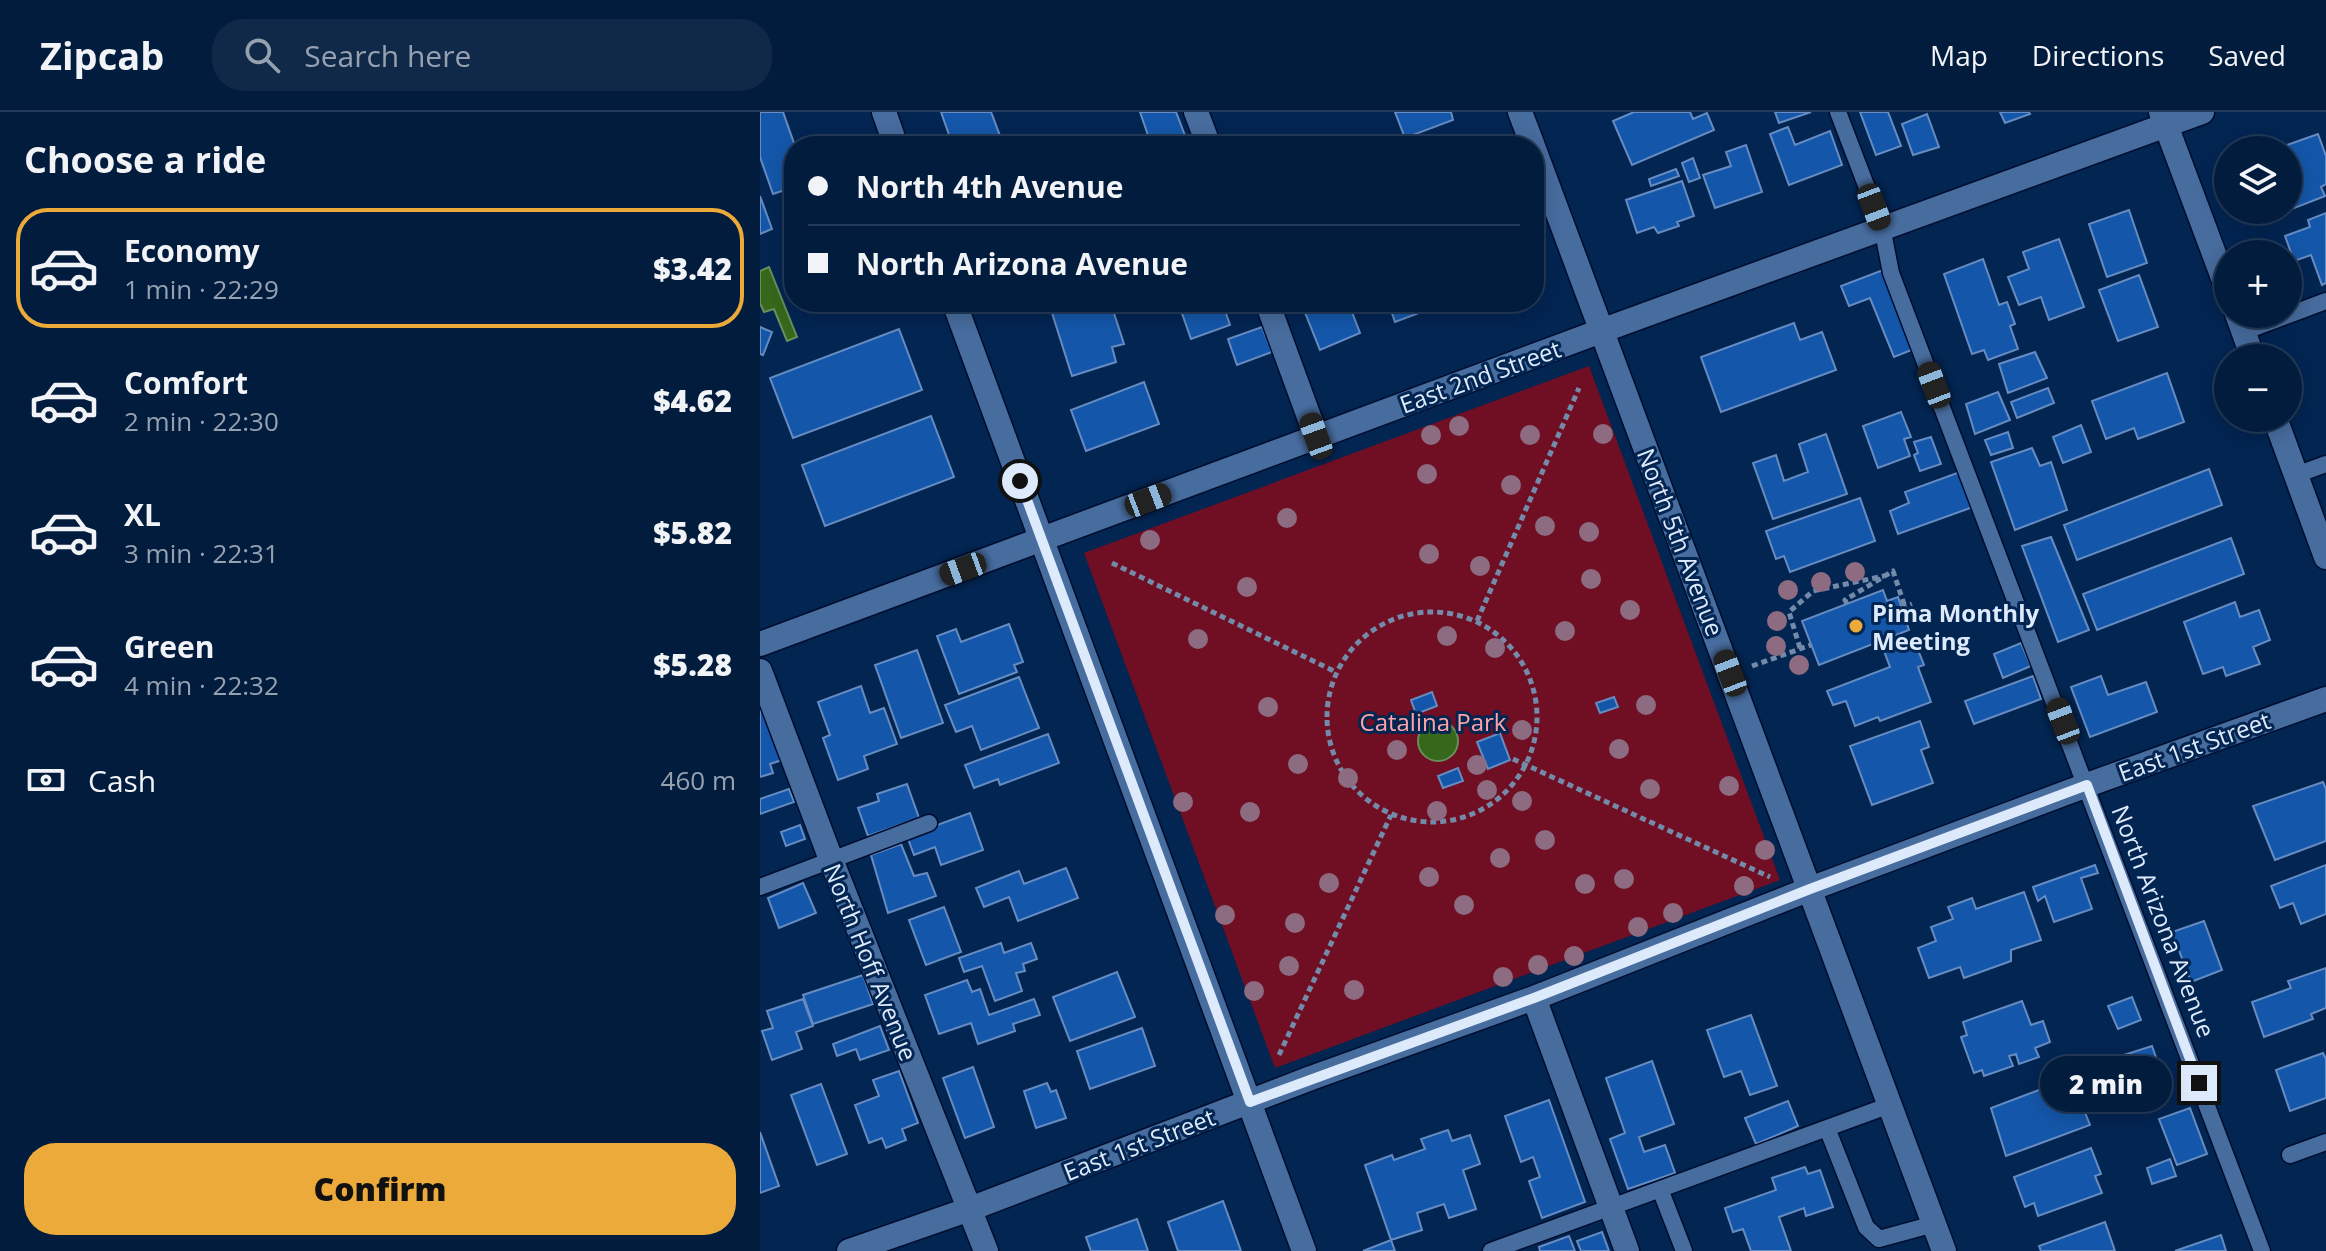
<!DOCTYPE html>
<html lang="en">
<head>
<meta charset="utf-8">
<style>
	body { margin:0; font-family:"Open Sans",sans-serif; background:#102949; color:#f1f3f6; height:100vh; display:flex; flex-direction:column; font-size:30px; white-space:nowrap }
	* { box-sizing:border-box; margin:0 }
	p { font-size:26px; color:#96a1b0 }
	.icon { flex:none; width:44px; height:44px; fill:none; stroke:currentColor; stroke-width:2; stroke-linecap:round; stroke-linejoin:round }
	.map { position:relative; flex:1; overflow:hidden }
	.panel { display:flex; flex-direction:column; background:#021c3e; width:760px }
	.panel>* { flex:none }
	.banner { position:absolute; left:24px; top:24px; width:760px; height:176px; border-radius:32px; box-shadow:0 4px 20px #0003,0 0 0 2px #233a58; display:grid; align-content:center; height:176px; padding:0 24px; background:#021c3e }
	.buttons { position:absolute; left:1454px; top:24px; display:grid; gap:16px }
	.buttons a { display:grid; place-items:center; width:88px; height:88px; border-radius:50%; background:#021c3e; box-shadow:0 4px 20px #0003,0 0 0 2px #233a58; font-size:40px }
	.end { position:absolute; width:36px; height:36px; margin:-18px; border:10px solid #ddeafb; background:#111; box-shadow:0 0 0 4px #111 }
	.from { border-radius:50% }
	.bubble { position:absolute; height:56px; border-radius:28px; background:#021c3e; box-shadow:0 4px 20px #0003,0 0 0 2px #233a58; font-size:26px; font-weight:800; line-height:56px; text-align:center }
	.car { position:absolute; width:24px; height:48px; margin:-24px -12px; border-radius:10px; box-shadow:0 0 6px 2px #0007; background:linear-gradient(#222 24%,#8ab4d8 0 40%,#222 0 76%,#8ab4d8 0 86%,#222 0) }
	.banner b { display:flex; align-items:center; gap:28px; height:76px; font-size:30px }
	.banner b+b { border-top:2px solid #233a58 }
	.banner i { width:20px; height:20px; background:#f1f3f6 }
	ul { padding:0; list-style:none }
	li { display:flex; align-items:center; gap:24px; height:120px; margin:0 16px 12px; padding:0 8px; border:4px solid transparent; border-radius:32px }
	li div { flex:1 }
	li b { display:block; font-size:30px }
	li em { font-style:normal; font-weight:800 }
	li.on { border-color:#ebaa39 }
	li>.icon { width:72px; height:72px; stroke-width:1.5 }
	h2 { padding:0 24px; font-size:36px; line-height:96px }
	.pay { display:flex; align-items:center; gap:20px; height:88px; padding:0 24px; font-size:30px }
	.pay p { margin-inline-start:auto }
	.primary-button { display:flex; gap:16px; margin-top:auto; padding:16px 24px }
	.primary-button a { flex:1; height:92px; border-radius:32px; background:#ebaa39; color:#111; font-size:32px; font-weight:800; line-height:92px; text-align:center }
	header { display:flex; align-items:center; gap:48px; box-sizing:border-box; height:112px; padding:0 40px; background:#021c3e; border-bottom:2px solid #233a58 }
	header strong { font-size:38px }
	nav { display:flex; gap:44px; margin-inline-start:auto; font-size:28px }
	.search { width:560px; height:72px; background:#102949; display:flex; align-items:center; gap:20px; box-sizing:border-box; padding:0 28px; border-radius:32px; color:#96a1b0; font-size:30px }
	main { display:flex; flex:1; min-height:0 }
	.map>svg:first-child { display:block }
	.green { fill:#700f23 }
	.water { fill:#36671b; stroke:#688e5e; stroke-width:2 }
	.building { fill:#1457aa; stroke:#668cc1; stroke-width:2 }
	.lines { fill:none; stroke-linecap:round; stroke-linejoin:round }
	.lane-casing { stroke:#000e2e; stroke-width:19 }
	.street-casing { stroke:#000e2e; stroke-width:27 }
	.secondary-casing { stroke:#000e2e; stroke-width:27 }
	.path { stroke:#738aa9; stroke-width:5; stroke-dasharray:6 4; stroke-linecap:butt }
	.lane { stroke:#476c9e; stroke-width:16 }
	.street { stroke:#476c9e; stroke-width:24 }
	.secondary { stroke:#476c9e; stroke-width:24 }
	.tree { fill:#8d6b81 }
	.route { stroke:#ddeafb; stroke-width:10 }
	.poi-dot { fill:#ebaa39; stroke:#032552; stroke-width:3 }
	.labels { text-anchor:middle; dominant-baseline:central; stroke-width:6; stroke-linejoin:round; paint-order:stroke }
	.street-label { font-size:24px; fill:#ddeafb; stroke:#032552 }
	.poi-label { font-size:24px; font-weight:bold; fill:#ddeafb; stroke:#032552; text-anchor:start }
	.park-label { font-size:24px; fill:#fea4a8; stroke:#032552 }
</style>
</head>
<body>
<header>
<strong>Zipcab</strong>
<div class="search"><svg class="icon" aria-label="search" viewBox="0 0 24 24"><circle cx="10" cy="10" r="6"/><path d="M15 15l6 6"/></svg>Search here</div>
<nav><a>Map</a><a>Directions</a><a>Saved</a></nav>
</header>
<main>
<section class="panel">
<h2>Choose a ride</h2>
<ul>
<li class="on"><svg class="icon" aria-label="car" viewBox="0 0 24 24"><path d="M5 17H2v-5l4-1 3-4h7l3 4 3 1v5h-3M9 17h6M6 11h13"/><circle cx="7" cy="17" r="2"/><circle cx="17" cy="17" r="2"/></svg><div><b>Economy</b><p>1 min · 22:29</p></div><em>$3.42</em></li>
<li><svg class="icon" aria-label="car" viewBox="0 0 24 24"><path d="M5 17H2v-5l4-1 3-4h7l3 4 3 1v5h-3M9 17h6M6 11h13"/><circle cx="7" cy="17" r="2"/><circle cx="17" cy="17" r="2"/></svg><div><b>Comfort</b><p>2 min · 22:30</p></div><em>$4.62</em></li>
<li><svg class="icon" aria-label="car" viewBox="0 0 24 24"><path d="M5 17H2v-5l4-1 3-4h7l3 4 3 1v5h-3M9 17h6M6 11h13"/><circle cx="7" cy="17" r="2"/><circle cx="17" cy="17" r="2"/></svg><div><b>XL</b><p>3 min · 22:31</p></div><em>$5.82</em></li>
<li><svg class="icon" aria-label="car" viewBox="0 0 24 24"><path d="M5 17H2v-5l4-1 3-4h7l3 4 3 1v5h-3M9 17h6M6 11h13"/><circle cx="7" cy="17" r="2"/><circle cx="17" cy="17" r="2"/></svg><div><b>Green</b><p>4 min · 22:32</p></div><em>$5.28</em></li>
</ul>
<div class="pay"><svg class="icon" aria-label="cash" viewBox="0 0 24 24"><path d="M3 7h18v10H3z"/><circle cx="12" cy="12" r="2"/></svg>Cash<p>460 m</p></div>
<div class="primary-button"><a>Confirm</a></div>
</section>
<div class="map">
<svg width="1566" height="1139" viewBox="0 0 1566 1139">
	<rect width="100%" height="100%" fill="#032552"/>
	<path class="green" d="M829 254 1020 768 515 956 324 441Z"/>
	<path class="water" d="M9 155 37 225 27 229 14 197 4 200 0 191V159Z
		M658 629a20 20 0 1 1 40 0a20 20 0 1 1-40 0Z"/>
	<path class="building" d="M0 0H23L35 34 34 75 13 82 0 45Z
		M181 0H231L242 29 228 34H193Z
		M380 0H416L429 34H385L391 32Z
		M635 0H691L693 8 645 26Z
		M874 0H930L933 7 947 1 954 18 872 53 853 9Z
		M1015 0H1051L1019 11Z
		M1100 0H1128L1141 34 1116 43Z
		M1240 0H1269L1270 2 1245 11Z
		M1167 2 1179 35 1153 43 1142 12Z
		M1028 15 1035 33 1070 19 1082 53 1029 73 1010 22Z
		M1558 22 1566 44V72L1561 75 1565 84 1501 109 1497 98H1528V38H1513Z
		M512 23 517 34H484Z
		M986 33 1002 80 955 96 943 63 971 54 966 40Z
		M933 46 940 66 929 70 922 51Z
		M916 57 919 64 891 74 889 67Z
		M922 69 934 104 917 110 919 114 898 121 894 115 877 121 866 88Z
		M0 84 12 117 0 122Z
		M1369 98 1387 151 1347 165 1329 112Z
		M1566 101V171L1562 173 1551 143 1534 149 1525 124 1550 115 1548 108Z
		M1299 127 1324 195 1289 208 1281 185 1259 193 1248 165 1269 157 1263 140Z
		M1223 147 1239 193 1247 190 1255 212 1250 214 1258 237 1228 248 1224 238 1212 242 1184 162Z
		M1123 158 1154 237 1134 245 1110 186 1089 194 1081 174Z
		M1379 163 1398 215 1358 229 1339 178Z
		M327 190H334L337 197 351 192 364 232 352 235 356 250 312 264 292 201Z
		M418 190H462L470 213 431 227Z
		M565 190H588L600 221 560 238 544 198Z
		M628 190H682L683 192 635 210Z
		M1034 211 1040 228 1062 220 1076 258 961 300 941 245Z
		M0 215 12 220 3 243 0 242Z
		M502 215 512 240 477 253 468 227Z
		M139 217 162 278 33 326 10 266Z
		M1275 240 1287 266 1248 281 1239 252Z
		M1407 261 1424 310 1378 327 1374 316 1346 327 1332 289Z
		M384 270 399 312 326 339 311 298Z
		M1288 276 1294 291 1257 306 1251 290Z
		M1238 280 1250 308 1215 322 1206 292Z
		M1141 300 1151 325 1144 327 1150 344 1118 356 1103 314Z
		M171 304 194 365 65 414 42 353Z
		M1321 313 1331 340 1303 351 1293 325Z
		M1248 320 1253 336 1231 343 1225 328Z
		M1066 322 1087 382 1013 407 993 351 1016 343 1024 369 1048 360 1039 332Z
		M1171 325 1181 352 1160 359 1154 343 1158 341 1154 330Z
		M1272 336 1280 354 1291 350 1307 398 1255 418 1231 350Z
		M1449 357 1462 393 1317 448 1304 413Z
		M1200 360 1213 395 1138 422 1130 399 1149 391 1145 380Z
		M1100 386 1115 429 1030 460 1024 444 1016 447 1006 419Z
		M1291 425 1329 518 1298 530 1262 434Z
		M1471 426 1484 462 1337 518 1323 482Z
		M1123 478 1127 489 1138 485 1149 518 1059 553 1042 509Z
		M1475 490 1480 505 1499 498 1510 528 1493 535 1500 552 1466 564 1463 555 1443 562 1424 510Z
		M249 512 263 550 254 553 257 560 199 582 177 524 196 517 201 530Z
		M1154 528 1164 553 1158 555 1171 590 1120 609 1118 605 1095 614 1086 589 1073 593 1067 579 1130 555 1124 539Z
		M1261 531 1271 554 1243 566 1234 542Z
		M157 538 183 611 141 626 115 553Z
		M1273 564 1281 587 1214 612 1205 589Z
		M1341 564 1348 583 1386 570 1397 600 1330 625 1311 575Z
		M259 565 279 616 221 638 212 614 196 620 185 593Z
		M101 574 110 601 124 596 137 632 104 644 108 657 78 668 63 626 70 623 58 590Z
		M672 580 677 594 656 602 651 588Z
		M854 585 858 595 840 601 836 591Z
		M9 596 25 647 10 652 13 661 0 665V599Z
		M1160 609 1169 635 1161 638 1173 671 1112 693 1090 634Z
		M740 621 750 648 728 657 717 630Z
		M288 622 299 651 240 673 238 667 214 676 205 653Z
		M698 656 703 669 683 676 678 664Z
		M1563 670 1566 677V729L1515 748 1493 694Z
		M147 672 159 706 108 724 98 696 119 689 117 682Z
		M29 677 34 690 0 702V687Z
		M210 701 223 738 181 753 175 735 154 743 147 724Z
		M40 713 45 727 26 734 21 720Z
		M141 732 154 764 167 761 176 784 128 801 111 743Z
		M1335 753 1338 761 1321 766 1332 797 1294 810 1285 784 1278 789 1273 775Z
		M1566 753V802L1541 812 1533 791 1520 796 1511 774Z
		M306 756 318 786 258 809 249 785 224 795 216 776 259 759 264 772Z
		M43 771 56 801 19 816 8 786Z
		M1264 780 1281 828 1251 838V849L1204 866 1200 855 1169 866 1158 836 1176 829 1171 815 1193 807 1188 795 1212 786 1216 797Z
		M184 795 201 840 166 853 149 808Z
		M1444 809 1462 858 1431 870 1412 820Z
		M241 831 244 841 271 831 277 847 263 852 265 859 256 861 262 879 235 889 222 854 204 860 199 846Z
		M1566 856V896L1551 902 1553 907 1504 925 1492 890 1531 876 1528 869Z
		M357 860 375 905 310 929 293 885Z
		M103 863 113 892 53 912 43 883Z
		M207 868 212 880 220 877 229 903 274 887 280 903 253 912 255 919 218 932 211 911 179 922 165 883Z
		M1372 885 1381 908 1358 917 1348 894Z
		M43 887 53 914 36 920 42 937 12 948 2 919 13 916 7 899Z
		M1262 889 1271 913 1283 909 1290 930 1275 936 1279 945 1259 952 1256 942 1249 944 1253 954 1224 964 1222 958 1214 961 1201 925 1207 923 1203 910Z
		M991 903 1017 974 990 983 981 959 964 965 947 918Z
		M120 914 129 938 100 948 96 937 77 944 73 932Z
		M382 916 395 954 330 977 317 939Z
		M1392 934 1410 984 1375 996 1358 945Z
		M1563 941 1566 947V986L1530 999 1516 958Z
		M892 949 914 1012 879 1025 884 1040 905 1033 915 1061 868 1077 850 1027 865 1021 846 966Z
		M213 955 234 1015 205 1026 183 966Z
		M139 959 158 1011 142 1017 146 1028 126 1036 122 1026 109 1031 95 993 119 984 113 968Z
		M287 971 291 980 296 978 306 1006 276 1016 264 979Z
		M61 972 87 1042 57 1053 31 983Z
		M1287 975 1289 987 1300 982 1306 1000 1322 993 1330 1013 1246 1044 1231 996Z
		M789 988 825 1090 782 1106 769 1069 780 1065 773 1045 761 1050 745 1004Z
		M1028 989 1038 1014 996 1032 985 1006Z
		M1430 996 1447 1042 1417 1053 1399 1007Z
		M688 1018 692 1029 710 1023 720 1052 703 1058 716 1097 689 1106 684 1092 657 1101 662 1118 631 1128 605 1053 632 1043 634 1048 665 1037 661 1027Z
		M0 1020 19 1074 0 1081Z
		M1331 1036 1341 1062 1335 1064 1342 1081 1278 1104 1274 1091 1265 1095 1254 1065Z
		M1410 1047 1416 1064 1392 1072 1387 1056Z
		M1045 1055 1048 1062 1060 1058 1073 1095 1046 1104 1044 1096 1019 1105 1031 1139H991L983 1117 973 1120 965 1096 1016 1078 1012 1066Z
		M463 1089 481 1139H418L408 1110Z
		M377 1107 388 1139H331L326 1125Z
		M1345 1110 1355 1139H1281L1279 1134Z
		M842 1120 849 1139H821L817 1129Z
		M1461 1123 1466 1139H1415Z
		M809 1124 815 1139H780L779 1135Z
		M631 1128 635 1139H603Z"/>
	<g class="lines">
		<defs>
			<path id="lane" d="M1078 0 1122 115 1131 161 1502 1139
				M1483 220 1566 189
				M1536 363 1566 352
				M0 775 169 711
				M1067 1016 1106 1115 1119 1127 1174 1112
				M1530 1043 1566 1030
				M900 1077 924 1139
				M731 1139 1130 993"/>
			<path id="street" d="M436 0 449 34
				M760 0 773 34
				M774 37 1184 1139
				M507 190 556 324
				M0 532 841 219 1442 0
				M0 559 72 750 226 1139
				M774 886 867 1139
				M89 1139 210 1097 551 966 774 886 1050 777 1327 673 1566 587"/>
			<path id="secondary" d="M124 0 136 34
				M1401 0 1468 179
				M194 190 544 1139
				M1477 202 1493 246
				M1515 306 1566 445"/>
		</defs>
		<use href="#lane" class="lane-casing"/>
		<use href="#street" class="street-casing"/>
		<use href="#secondary" class="secondary-casing"/>
		<path class="path" d="M352 451 576 560
			M1087 492 1085 488 1133 459 1145 495
			M1141 496 1152 492
			M567 605a105 105 0 1 1 210 0a105 105 0 1 1-210 0Z
			M717 509 819 276
			M1040 536 1029 500 1053 479 1124 464
			M992 554 1051 533
			M753 647 1010 765
			M519 943 631 703"/>
		<use href="#lane" class="lane"/>
		<use href="#street" class="street"/>
		<use href="#secondary" class="secondary"/>
	</g>
	<g class="tree">
		<circle cx="699" cy="314" r="10"/>
		<circle cx="843" cy="322" r="10"/>
		<circle cx="671" cy="323" r="10"/>
		<circle cx="770" cy="323" r="10"/>
		<circle cx="667" cy="362" r="10"/>
		<circle cx="751" cy="373" r="10"/>
		<circle cx="527" cy="406" r="10"/>
		<circle cx="785" cy="414" r="10"/>
		<circle cx="829" cy="420" r="10"/>
		<circle cx="390" cy="428" r="10"/>
		<circle cx="669" cy="442" r="10"/>
		<circle cx="720" cy="454" r="10"/>
		<circle cx="1095" cy="460" r="10"/>
		<circle cx="831" cy="467" r="10"/>
		<circle cx="1061" cy="470" r="10"/>
		<circle cx="487" cy="475" r="10"/>
		<circle cx="1028" cy="478" r="10"/>
		<circle cx="870" cy="498" r="10"/>
		<circle cx="1017" cy="509" r="10"/>
		<circle cx="805" cy="519" r="10"/>
		<circle cx="687" cy="524" r="10"/>
		<circle cx="438" cy="527" r="10"/>
		<circle cx="1016" cy="534" r="10"/>
		<circle cx="735" cy="536" r="10"/>
		<circle cx="1039" cy="553" r="10"/>
		<circle cx="886" cy="593" r="10"/>
		<circle cx="508" cy="595" r="10"/>
		<circle cx="762" cy="618" r="10"/>
		<circle cx="859" cy="637" r="10"/>
		<circle cx="637" cy="638" r="10"/>
		<circle cx="538" cy="652" r="10"/>
		<circle cx="717" cy="653" r="10"/>
		<circle cx="588" cy="666" r="10"/>
		<circle cx="969" cy="674" r="10"/>
		<circle cx="890" cy="677" r="10"/>
		<circle cx="727" cy="678" r="10"/>
		<circle cx="762" cy="689" r="10"/>
		<circle cx="423" cy="690" r="10"/>
		<circle cx="677" cy="699" r="10"/>
		<circle cx="490" cy="700" r="10"/>
		<circle cx="785" cy="728" r="10"/>
		<circle cx="1005" cy="738" r="10"/>
		<circle cx="740" cy="746" r="10"/>
		<circle cx="669" cy="765" r="10"/>
		<circle cx="864" cy="767" r="10"/>
		<circle cx="569" cy="771" r="10"/>
		<circle cx="825" cy="772" r="10"/>
		<circle cx="984" cy="774" r="10"/>
		<circle cx="704" cy="793" r="10"/>
		<circle cx="913" cy="801" r="10"/>
		<circle cx="465" cy="803" r="10"/>
		<circle cx="535" cy="811" r="10"/>
		<circle cx="878" cy="815" r="10"/>
		<circle cx="814" cy="844" r="10"/>
		<circle cx="778" cy="853" r="10"/>
		<circle cx="529" cy="854" r="10"/>
		<circle cx="743" cy="865" r="10"/>
		<circle cx="594" cy="878" r="10"/>
		<circle cx="494" cy="879" r="10"/>
	</g>
	<g class="lines">
		<path class="route" d="M260 369 490 990 774 886 1050 777 1327 673 1439 971"/>
	</g>
	<circle class="poi-dot" cx="1096" cy="514" r="8"/>
	<g class="labels">
		<g class="street-label">
			<text transform="translate(720 264) rotate(-20)">East 2nd Street</text>
			<text transform="translate(921 430) rotate(69)">North 5th Avenue</text>
			<text transform="translate(1434 634) rotate(-20)">East 1st Street</text>
			<text transform="translate(1404 809) rotate(69)">North Arizona Avenue</text>
			<text transform="translate(111 850) rotate(68)">North Hoff Avenue</text>
			<text transform="translate(379 1032) rotate(-21)">East 1st Street</text>
		</g>
		<g class="poi-label">
			<text x="1112" y="500">Pima Monthly<tspan x="1112" dy="28">Meeting</tspan></text>
		</g>
		<g class="park-label">
			<text x="673" y="609">Catalina Park</text>
		</g>
	</g>
</svg>
<div class="buttons">
<a><svg class="icon" aria-label="layers" viewBox="0 0 24 24"><path d="M12 4l9 5-9 5-9-5zM3 14l9 5 9-5"/></svg></a>
<a>+</a>
<a>−</a>
</div>
<i class="end from" style="left:260px;top:369px"></i>
<i class="end" style="left:1439px;top:971px"></i>
<div class="bubble" style="left:1280px;top:944px;width:132px">2 min</div>
<i class="car" style="left:1114px;top:95px;rotate:159deg"></i>
<i class="car" style="left:1174px;top:273px;rotate:339deg"></i>
<i class="car" style="left:556px;top:324px;rotate:340deg"></i>
<i class="car" style="left:388px;top:388px;rotate:69deg"></i>
<i class="car" style="left:203px;top:457px;rotate:250deg"></i>
<i class="car" style="left:970px;top:561px;rotate:339deg"></i>
<i class="car" style="left:1303px;top:609px;rotate:339deg"></i>
<div class="banner">
<b><i class="from"></i>North 4th Avenue</b>
<b><i></i>North Arizona Avenue</b>
</div>
</div>
</main>
</body>
</html>
